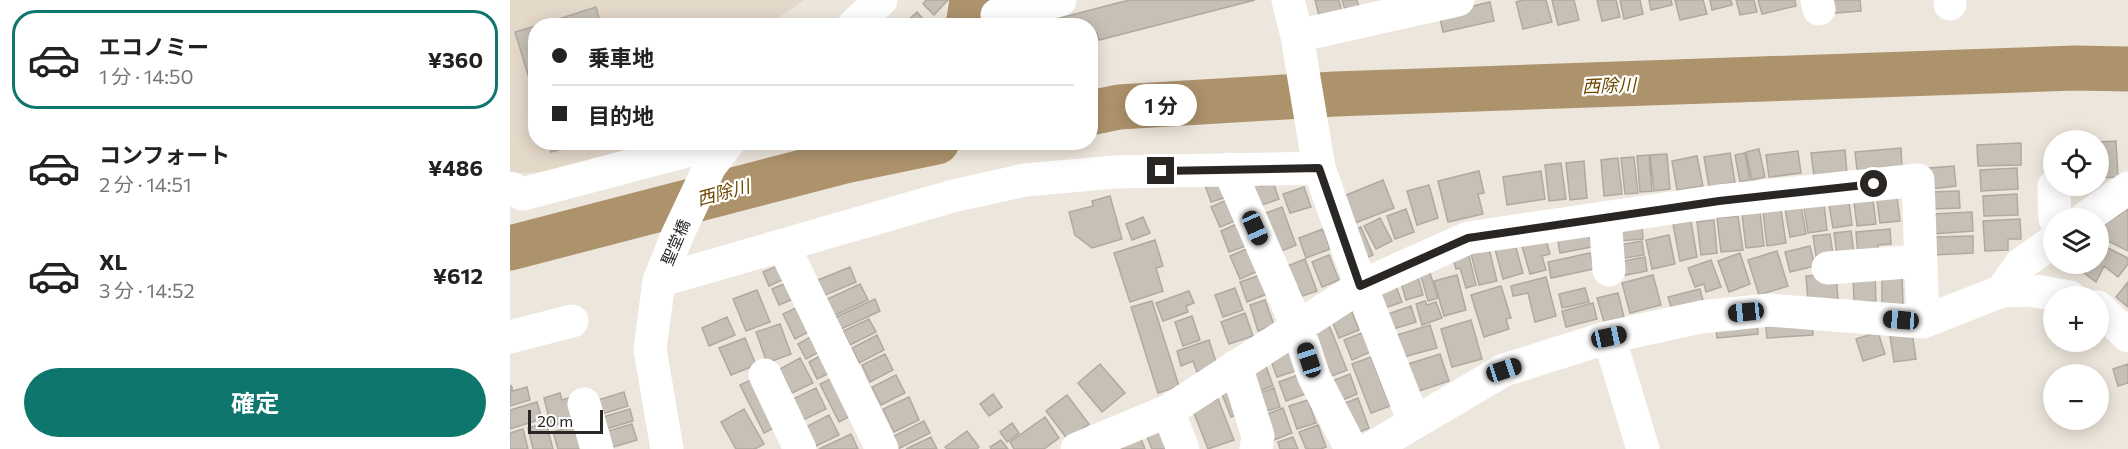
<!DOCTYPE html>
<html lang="ja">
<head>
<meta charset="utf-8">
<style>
	body { margin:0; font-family:Commissioner,"Noto Sans JP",sans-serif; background:#f6f6f6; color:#222; height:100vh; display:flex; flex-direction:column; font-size:22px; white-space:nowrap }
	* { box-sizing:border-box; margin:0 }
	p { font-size:20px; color:#767676 }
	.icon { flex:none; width:33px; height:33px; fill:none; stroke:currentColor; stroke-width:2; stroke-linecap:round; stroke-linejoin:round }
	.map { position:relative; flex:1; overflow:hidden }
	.details { display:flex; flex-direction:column; background:#fff; width:510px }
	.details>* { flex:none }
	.top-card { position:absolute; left:18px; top:18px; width:570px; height:132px; border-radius:24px; box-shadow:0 3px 15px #0003; display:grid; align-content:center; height:132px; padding:0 24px; background:#fff }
	.controls { position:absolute; left:1533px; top:130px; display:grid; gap:12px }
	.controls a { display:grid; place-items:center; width:66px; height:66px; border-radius:50%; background:#fff; box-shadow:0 3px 15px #0003; font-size:30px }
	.scale { position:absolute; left:18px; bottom:15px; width:75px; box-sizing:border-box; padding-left:6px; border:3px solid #292623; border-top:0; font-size:16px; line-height:21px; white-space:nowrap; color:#292623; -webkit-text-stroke:4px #fff; paint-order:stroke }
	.end { position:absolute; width:27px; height:27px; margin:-14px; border:8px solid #292623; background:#fff; box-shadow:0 0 0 3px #fff }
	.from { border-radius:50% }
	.bubble { position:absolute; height:42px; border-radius:21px; background:#fff; box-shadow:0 3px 15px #0003; font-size:20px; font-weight:700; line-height:42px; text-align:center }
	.car { position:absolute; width:18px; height:36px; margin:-18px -9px; border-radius:8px; box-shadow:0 0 4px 2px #0007; background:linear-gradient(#222 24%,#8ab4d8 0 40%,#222 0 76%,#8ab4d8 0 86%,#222 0) }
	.top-card b { display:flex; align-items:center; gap:21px; height:57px; font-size:22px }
	.top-card b+b { border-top:2px solid #e0e0e0 }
	.top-card i { width:15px; height:15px; background:#222 }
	ul { padding:10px 0 0; list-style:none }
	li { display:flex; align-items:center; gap:18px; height:99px; margin:0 12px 9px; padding:0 12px; border:3px solid transparent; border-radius:24px }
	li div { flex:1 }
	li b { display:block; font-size:22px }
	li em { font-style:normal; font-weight:700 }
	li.active { border-color:#0f766e }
	li>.icon { width:54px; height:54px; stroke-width:1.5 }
	.button { display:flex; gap:12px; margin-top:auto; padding:12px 24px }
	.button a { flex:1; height:69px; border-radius:36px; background:#0f766e; color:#fff; font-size:24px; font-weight:700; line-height:69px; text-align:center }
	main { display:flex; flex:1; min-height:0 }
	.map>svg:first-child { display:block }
	.built { fill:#e4d8c9 }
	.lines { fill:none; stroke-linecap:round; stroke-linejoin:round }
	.river { stroke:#ad936c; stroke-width:45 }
	.building { fill:#c7c0b6; stroke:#b0a9a0; stroke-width:1.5 }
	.minor { stroke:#fff; stroke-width:33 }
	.route { stroke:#292623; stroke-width:8 }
	.labels { text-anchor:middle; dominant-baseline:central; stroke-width:4.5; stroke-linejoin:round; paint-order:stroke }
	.street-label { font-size:16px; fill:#292623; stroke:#fff }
	.water-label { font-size:18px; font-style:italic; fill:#6e4a00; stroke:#fff }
</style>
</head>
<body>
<main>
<section class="details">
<ul>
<li class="active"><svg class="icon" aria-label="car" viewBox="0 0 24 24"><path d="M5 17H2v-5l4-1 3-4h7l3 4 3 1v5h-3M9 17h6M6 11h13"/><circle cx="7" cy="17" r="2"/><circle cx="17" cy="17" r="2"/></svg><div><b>エコノミー</b><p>1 分 · 14:50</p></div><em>¥360</em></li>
<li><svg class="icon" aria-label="car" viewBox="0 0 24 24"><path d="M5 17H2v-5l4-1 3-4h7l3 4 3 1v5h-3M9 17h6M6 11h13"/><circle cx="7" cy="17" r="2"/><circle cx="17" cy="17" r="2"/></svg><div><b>コンフォート</b><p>2 分 · 14:51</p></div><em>¥486</em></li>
<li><svg class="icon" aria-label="car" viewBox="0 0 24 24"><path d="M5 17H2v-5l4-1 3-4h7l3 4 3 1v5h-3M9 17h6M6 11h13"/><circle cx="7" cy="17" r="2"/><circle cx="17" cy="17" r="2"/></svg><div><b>XL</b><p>3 分 · 14:52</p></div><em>¥612</em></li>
</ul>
<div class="button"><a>確定</a></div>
</section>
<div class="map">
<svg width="1618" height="449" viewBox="0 0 1618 449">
	<rect width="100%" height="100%" fill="#ede6dc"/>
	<path class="built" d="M0 0H294L258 25 26 26V142L127 143 114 156 35 172 0 173Z"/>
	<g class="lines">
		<path class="river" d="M458 26 462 0
			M580 113 609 107 825 94 1565 68 1618 69
			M0 248 335 161 427 142"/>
	</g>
	<path class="building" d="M416 0H438L424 15 413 4Z
		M619 0H745L589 40 587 33 580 35V26H519Z
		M805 0H829L833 17 811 23Z
		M832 0H847L851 13 837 17Z
		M1013 0H1036L1042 22 1013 29 1006 2Z
		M1042 0H1064L1069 20 1048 25Z
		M1087 0H1106L1110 17 1092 21Z
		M1110 0H1130L1133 14 1114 19Z
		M1139 0H1161L1162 5 1141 10Z
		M1165 0H1193L1197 14 1170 20Z
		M1200 0H1221L1222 5 1202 10Z
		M1226 0H1244L1247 12 1230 15Z
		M1248 0H1285L1286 6 1252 14Z
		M1313 0H1350L1351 11 1314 14Z
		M980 2 984 21 933 32 929 14Z
		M86 7 91 26H27Z
		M407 12 419 26H392Z
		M26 26V101L5 32Z
		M1606 141 1608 177 1588 178V142Z
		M38 142H78L41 152Z
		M1511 143V165L1468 166 1467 145Z
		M1391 148 1392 166 1347 170 1345 152Z
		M1249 149 1255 177 1242 180 1236 152Z
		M1335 150 1337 173 1304 176 1301 153Z
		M1288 151 1291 173 1259 177 1256 155Z
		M1220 153 1225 182 1199 187 1194 157Z
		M1235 153 1240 180 1230 182 1225 155Z
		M1157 154 1160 189 1144 191 1140 155Z
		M1139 155 1142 191 1130 192 1127 156Z
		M1187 156 1193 186 1167 190 1162 161Z
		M1124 157 1128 193 1115 194 1111 158Z
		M1108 158 1112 194 1094 196 1091 160Z
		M1074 161 1077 198 1060 200 1056 163Z
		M1051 163 1056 199 1039 201 1035 165Z
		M1444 166 1446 186 1421 189 1419 168Z
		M1507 168 1508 189 1471 191 1470 170Z
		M969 171 974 193 968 194 973 214 938 222 928 181Z
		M1031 171 1035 199 997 205 993 177Z
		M714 178 720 196 701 202 695 185Z
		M749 180 751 186 763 182 769 199 743 208 735 185Z
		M873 180 884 208 845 223 834 196Z
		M919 185 928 218 907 225 897 191Z
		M794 187 801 207 780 213 773 194Z
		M1449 191 1450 208 1422 209 1421 192Z
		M1507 194 1508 215 1474 216 1473 196Z
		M600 196 612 239 582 248 565 235 559 212 583 206 582 201Z
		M1387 197 1390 221 1370 223 1367 200Z
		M719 199 727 220 710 227 701 207Z
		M1363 199 1366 224 1347 226 1344 202Z
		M1339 202 1342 225 1323 228 1319 205Z
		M1314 204 1317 230 1298 233 1294 208Z
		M1291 206 1296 234 1280 237 1275 209Z
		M772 207 786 245 762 255 748 216Z
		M896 209 904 232 885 239 877 216Z
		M1618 209V251L1588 236V229Z
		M1271 210 1276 243 1257 246 1253 212Z
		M1250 212 1254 246 1236 248 1232 214Z
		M1462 212 1463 231 1423 234 1422 214Z
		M1228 216 1233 250 1211 252 1207 218Z
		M633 217 640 233 622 240 616 224Z
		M870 218 882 241 866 249 854 226Z
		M1510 219 1511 239H1498V250L1475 251 1473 221Z
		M1204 220 1207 253 1191 255 1187 222Z
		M1181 221 1187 257 1170 261 1163 224Z
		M729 223 738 245 719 252 711 231Z
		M1132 224 1133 239 1109 241 1108 227Z
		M851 227 863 255 849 261 837 233Z
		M813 229 820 249 796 258 789 238Z
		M1380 229 1381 244 1368 245 1369 254 1348 257 1346 232Z
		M1078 230 1082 247 1050 253 1047 236Z
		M1341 231 1345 260 1328 262 1324 233Z
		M1320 234 1324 261 1307 263 1303 236Z
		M1159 235 1165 264 1142 269 1136 240Z
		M1035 236 1040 254 1032 256 1036 270 1020 274 1011 243Z
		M1463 236V253L1424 255 1423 237Z
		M645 240 653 266 646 268 653 291 620 302 604 253Z
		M1132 241 1134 255 1110 259 1108 245Z
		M1588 243 1618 258V264L1608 277 1594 266 1586 282 1562 264H1588Z
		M1005 244 1013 273 993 279 985 249Z
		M1300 246 1305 266 1280 272 1275 252Z
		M739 248 748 271 730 279 720 256Z
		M979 249 987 281 969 285 961 254Z
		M1267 251 1278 286 1249 295 1238 260Z
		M958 252 966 285 956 288 950 268 946 269 942 256Z
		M1080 253 1084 269 1041 278 1038 262Z
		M1230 253 1240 284 1219 292 1208 261Z
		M819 255 829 280 812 287 802 262Z
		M1135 257 1137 271 1111 276 1109 262Z
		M795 259 807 291 792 296 789 288 779 292 770 269Z
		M1201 260 1211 287 1196 292 1194 284 1185 287 1178 268Z
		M275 263 281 276 259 286 253 272Z
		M340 267 346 282 315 295 308 280Z
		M919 270 928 298 918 301 910 273Z
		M1365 272 1366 301 1344 302 1343 273Z
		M907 273 913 295 896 300 890 279Z
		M1326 274 1328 299 1298 301 1296 276Z
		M1392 274 1393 305 1372 306V275Z
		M750 275 757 294 737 302 730 282Z
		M947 275 956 310 934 316 924 281Z
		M1143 275 1151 305 1120 313 1112 283Z
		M1036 277 1046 316 1025 322 1018 293 1003 296 1001 286Z
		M283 280 290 296 269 305 262 289Z
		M884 281 892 302 869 310 862 289Z
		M1618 282V307L1606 297Z
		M350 284 358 300 323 316 315 300Z
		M991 286 1001 318 996 319 999 329 974 337 961 295Z
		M725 288 733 310 713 317 705 295Z
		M1075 288 1079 302 1052 308 1049 294Z
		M1190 289 1194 304 1163 313 1158 297Z
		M247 290 260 322 236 331 223 299Z
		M679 291 684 303 676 306 678 312 653 321 646 303Z
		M1108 293 1114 317 1094 322 1087 298Z
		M365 299 370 311 329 330 324 318Z
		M755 300 764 325 748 331 740 305Z
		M642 301 669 386 648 393 621 307Z
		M915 301 917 305 926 302 932 318 912 325 906 304Z
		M1083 303 1087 319 1056 327 1052 311Z
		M294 304 306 328 285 339 273 314Z
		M901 306 906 322 880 330 875 315Z
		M841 310 849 330 829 338 821 318Z
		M735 313 743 336 719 344 711 322Z
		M682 316 690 340 673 346 665 322Z
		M217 317 225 335 199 346 192 328Z
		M1302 317 1303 335 1257 338 1255 321Z
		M359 319 366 332 340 345 333 331Z
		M1247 319 1248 334 1207 338 1205 323Z
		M961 320 972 359 942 367 931 329Z
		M270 324 281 354 257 363 246 332Z
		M819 325 837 370 819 377 801 333Z
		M920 325 927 348 893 357 887 335Z
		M1368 332 1375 354 1353 361 1346 339Z
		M1402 332 1406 359 1384 362 1380 336Z
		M307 333 315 349 296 359 288 344Z
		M852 333 860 352 842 360 834 340Z
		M367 335 374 350 349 363 342 348Z
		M235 338 246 365 221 375 209 348Z
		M699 340 707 365 687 372 683 361 671 366 667 351Z
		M781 351 788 370 767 377 760 358Z
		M317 352 326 370 307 379 299 362Z
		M375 354 383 370 360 382 352 365Z
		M930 354 939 381 903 393 895 365Z
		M861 357 880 406 861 413 842 364Z
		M290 358 303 383 282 393 270 369Z
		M755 363 763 386 746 392 738 369Z
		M590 364 615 393 592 412 568 383Z
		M1618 364V383L1608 386 1603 369Z
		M840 374 847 394 828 402 820 382Z
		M251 375 274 423 254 433 230 385Z
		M386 375 395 393 371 405 362 387Z
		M788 375 795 394 776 401 769 382Z
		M327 376 346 413 329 422 310 384Z
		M1 385 3 391 17 387 20 400 0 406Z
		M306 388 316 409 293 420 283 399Z
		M727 388 736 411 721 417 712 394Z
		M764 388 770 407 753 412 747 394Z
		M114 392 118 406 92 414 88 400Z
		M50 393 52 400 62 397 68 418 41 426 34 398Z
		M483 394 492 407 479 416 470 404Z
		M557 395 579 424 558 440 536 411Z
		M399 397 409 420 384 432 373 409Z
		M848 398 859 428 842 435 830 405Z
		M708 399 724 440 698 449 682 408Z
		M798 400 806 423 787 429 779 406Z
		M27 402 32 419 0 429V410Z
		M773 408 782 433 759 442 749 417Z
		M120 409 123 421 96 429 93 417Z
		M234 409 254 444 245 449H226L211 422Z
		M319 415 329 435 304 447 294 428Z
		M535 417 549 438 534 449H504L500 442Z
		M414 421 420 433 388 449 382 437Z
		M36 423 43 449H23L18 428Z
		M502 423 509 433 497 442 490 432Z
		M68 424 75 449H48L43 432Z
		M122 424 127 440 103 447 98 431Z
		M808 425 816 447 811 449H796L789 432Z
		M658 428 667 449H642L637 437Z
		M13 429 18 449H0V433Z
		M457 431 469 447 467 449H437L435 447Z
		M341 434 348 449H309Z
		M421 437 427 449H396Z
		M630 437 635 449H607Z
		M783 437 788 449H770L768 442Z
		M491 440 498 449H481L480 447Z"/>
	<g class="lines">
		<path class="minor" d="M778 0 787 36
			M1307 0 1309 9
			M1440 0V4
			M487 15 550 0
			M343 26 371 0
			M809 168 851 286 904 422
			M719 169 787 326 804 377 836 439
			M1544 186 1545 219
			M0 188 13 194 180 150 212 151
			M1095 218 1099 270
			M1574 219 1618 188
			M273 245 372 449
			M1318 268 1411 261
			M149 281 443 196 515 180 605 172 809 168 787 36 948 0
			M1492 291 1511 264 1544 241
			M1588 307 1618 336
			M0 337 62 321
			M1099 337 1133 449
			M726 366 748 436 746 449
			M255 375 290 449
			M74 404 87 449
			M658 411 673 449
			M157 449 140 349 149 281 167 236 200 166 219 142
			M567 449 658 411 851 286 958 238 1209 201 1408 180 1413 322
			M860 449 994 370 1099 337 1191 317 1259 310 1413 322 1492 291 1519 290 1560 297"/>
	</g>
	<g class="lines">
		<path class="route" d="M651 171 809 168 850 286 958 238 1209 201 1364 184"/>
	</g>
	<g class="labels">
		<g class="street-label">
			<text transform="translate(165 242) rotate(-67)">聖堂橋</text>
		</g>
		<g class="water-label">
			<text transform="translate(1099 85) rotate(-2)">西除川</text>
			<text transform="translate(213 192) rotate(-15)">西除川</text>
		</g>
	</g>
</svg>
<div class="controls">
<a><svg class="icon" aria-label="locate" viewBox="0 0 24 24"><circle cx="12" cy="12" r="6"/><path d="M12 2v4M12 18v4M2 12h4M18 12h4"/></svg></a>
<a><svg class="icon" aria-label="layers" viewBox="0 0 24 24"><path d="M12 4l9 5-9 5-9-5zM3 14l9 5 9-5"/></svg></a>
<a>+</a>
<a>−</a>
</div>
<div class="scale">20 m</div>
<i class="end from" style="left:1364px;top:184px"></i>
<i class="end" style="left:651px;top:171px"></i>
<div class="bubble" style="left:615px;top:84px;width:72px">1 分</div>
<i class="car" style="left:745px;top:228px;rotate:156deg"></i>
<i class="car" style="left:1236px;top:312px;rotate:264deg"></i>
<i class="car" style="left:1391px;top:320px;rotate:274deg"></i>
<i class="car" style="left:1099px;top:337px;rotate:78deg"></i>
<i class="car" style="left:799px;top:360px;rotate:342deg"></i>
<i class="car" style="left:994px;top:370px;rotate:72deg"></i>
<div class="top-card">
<b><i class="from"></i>乗車地</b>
<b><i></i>目的地</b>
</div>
</div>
</main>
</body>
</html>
